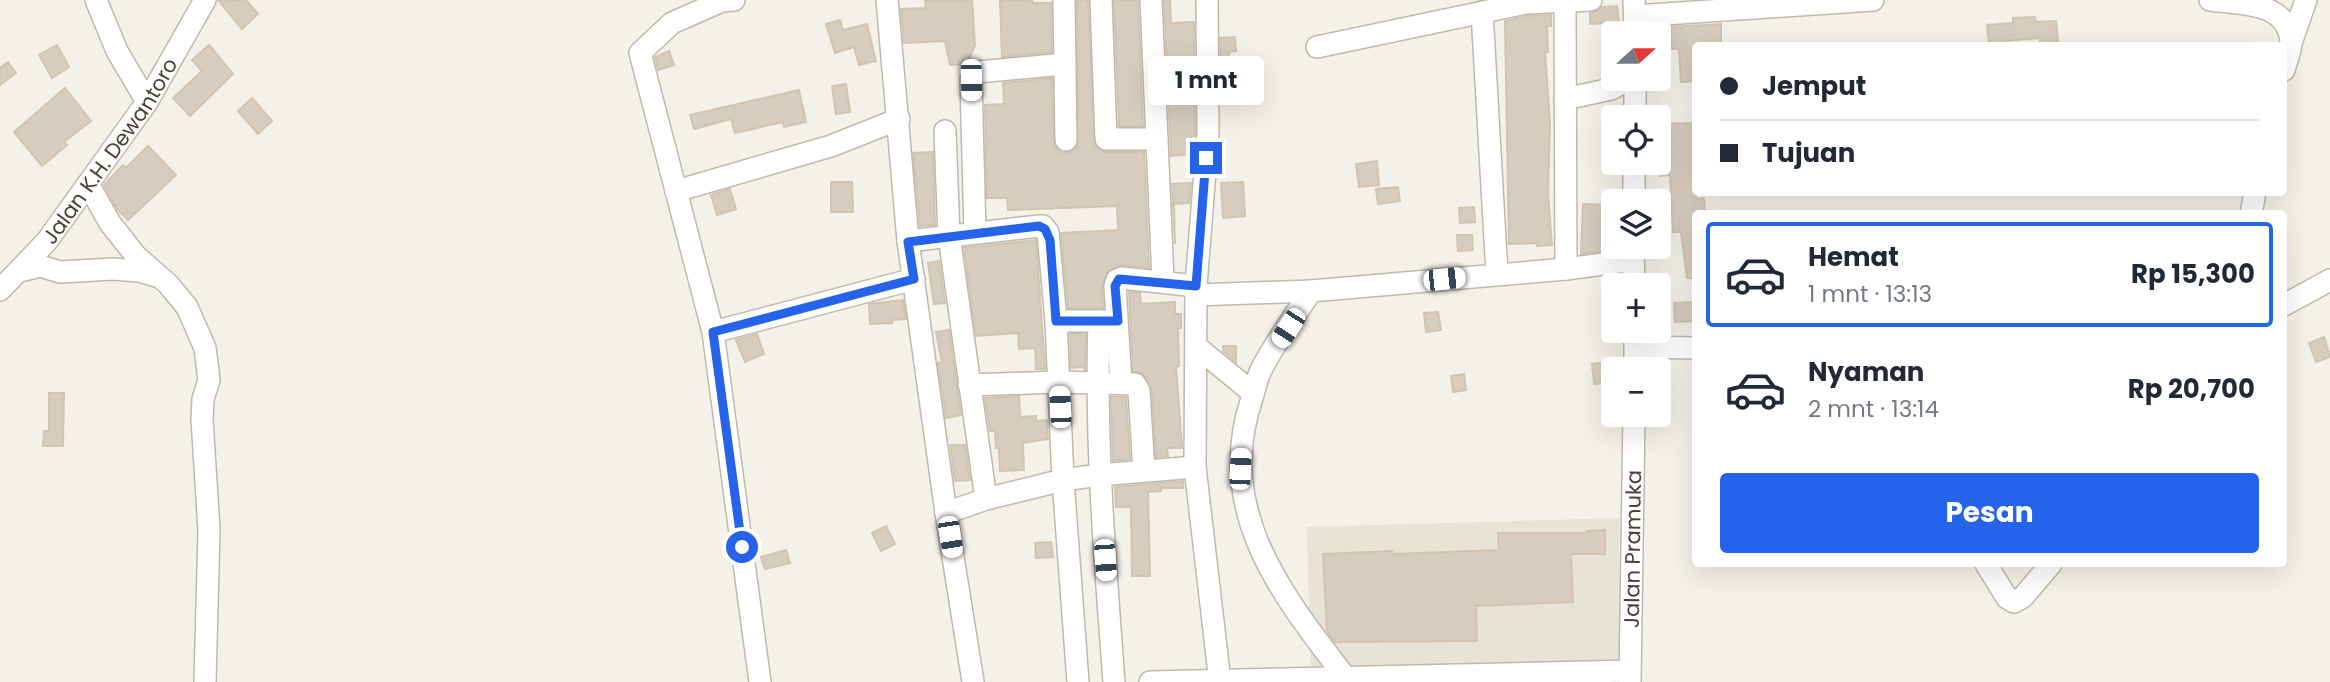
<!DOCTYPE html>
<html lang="id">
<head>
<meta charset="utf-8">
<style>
	body { margin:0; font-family:Poppins,sans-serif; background:#f2f2f3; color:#1f2937; height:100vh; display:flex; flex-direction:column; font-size:26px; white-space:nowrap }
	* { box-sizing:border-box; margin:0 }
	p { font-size:23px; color:#747a83 }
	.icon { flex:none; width:38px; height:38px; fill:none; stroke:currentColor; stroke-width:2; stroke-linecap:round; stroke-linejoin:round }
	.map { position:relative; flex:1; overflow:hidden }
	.details { position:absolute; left:1692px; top:210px; width:595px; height:357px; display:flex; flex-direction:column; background:#fff; border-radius:7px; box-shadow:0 7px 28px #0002 }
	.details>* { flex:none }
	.banner { position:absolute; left:1692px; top:42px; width:595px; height:154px; border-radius:7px; box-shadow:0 7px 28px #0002; display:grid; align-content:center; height:154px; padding:0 28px; background:#fff }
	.needle { width:46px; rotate:69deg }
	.fabs { position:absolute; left:1601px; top:21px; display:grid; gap:14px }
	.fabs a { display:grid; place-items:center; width:70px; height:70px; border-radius:7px; background:#fff; box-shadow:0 7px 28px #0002; font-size:35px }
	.end { position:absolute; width:32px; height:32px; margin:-16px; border:9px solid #2563eb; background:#fff; box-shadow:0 0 0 4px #fff }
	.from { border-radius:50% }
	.bubble { position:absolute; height:49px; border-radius:7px; background:#fff; box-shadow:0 7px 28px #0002; font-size:23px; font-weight:700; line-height:49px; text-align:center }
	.car { position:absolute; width:21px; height:42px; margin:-21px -10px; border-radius:9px; box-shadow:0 0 5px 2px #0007; background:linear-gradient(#fff 24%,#345 0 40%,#fff 0 76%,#345 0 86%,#fff 0) }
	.banner b { display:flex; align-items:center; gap:24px; height:66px; font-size:26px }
	.banner b+b { border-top:2px solid #e0e1e3 }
	.banner i { width:18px; height:18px; background:#1f2937 }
	ul { padding:12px 0 0; list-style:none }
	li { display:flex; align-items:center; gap:21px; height:105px; margin:0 14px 10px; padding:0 14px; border:4px solid transparent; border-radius:7px }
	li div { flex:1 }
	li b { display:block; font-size:26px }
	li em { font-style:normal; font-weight:700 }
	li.active { border-color:#2563eb }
	li>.icon { width:63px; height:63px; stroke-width:1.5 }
	.primary-button { display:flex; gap:14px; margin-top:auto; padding:14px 28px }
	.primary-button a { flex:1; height:80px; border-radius:7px; background:#2563eb; color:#fff; font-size:28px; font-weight:700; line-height:80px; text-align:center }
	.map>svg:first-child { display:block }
	.residential { fill:#e8e3d7 }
	.building { fill:#d6cdbe; stroke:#d1c5b1; stroke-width:2 }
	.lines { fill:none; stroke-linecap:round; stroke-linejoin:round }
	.street-casing { stroke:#c0b9ab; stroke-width:24 }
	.street { stroke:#fff; stroke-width:21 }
	.route { stroke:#2563eb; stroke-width:9 }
	.labels { text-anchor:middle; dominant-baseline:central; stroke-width:6; stroke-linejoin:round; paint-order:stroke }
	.street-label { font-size:21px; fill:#484237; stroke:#fff }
</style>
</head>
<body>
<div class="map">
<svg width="2330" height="682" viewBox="0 0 2330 682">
	<rect width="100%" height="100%" fill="#f4f1e8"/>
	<path class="residential" d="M1619 518 1620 682H1311L1307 527Z"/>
	<path class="building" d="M218 0H246L258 14 242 29Z
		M925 0 972 1 975 45 967 64 950 65 945 41 904 43 901 9 926 8Z
		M1000 0H1032L1033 3H1051L1052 52 1002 57Z
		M1077 0H1088L1095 145 1105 152H1144L1149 268 1123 265 1108 271 1102 286 1103 308H1068L1061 233 1118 230 1117 206 1008 210 1007 198H987L985 105 1004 104 1003 83 1052 78 1054 146 1060 152 1067 153 1078 146Z
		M1114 0H1138L1143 126H1119Z
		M1164 0H1170L1171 23 1194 22 1195 133V136H1191L1192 154 1171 156Z
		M1617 6 1619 22 1590 24V13L1597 11 1602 7Z
		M1551 15V26H1547L1548 52H1545L1550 122 1548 195 1552 245 1537 246V243L1509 244 1505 21 1528 16Z
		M2035 17 2036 22 2056 21 2058 41 2040 42V38L2004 41 2005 44 1989 45 1987 25 2013 23V18Z
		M840 20 843 30 867 24 876 61 859 65 854 47 835 53 826 24Z
		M1721 24V46H1696V81L1681 82 1679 49H1671V27Z
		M1235 37 1236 51 1229 52 1231 83H1221L1220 38Z
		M57 45 69 67 52 78 39 55Z
		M209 45 233 74 190 116 173 98 202 71 192 60Z
		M669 51 674 65 658 70 655 57Z
		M8 62 16 73 0 85V68Z
		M846 84 850 112 836 114 832 86Z
		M65 88 91 121 64 142 67 145 42 166 14 132Z
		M799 90 806 122 784 127 783 122 735 133 731 119 694 129 690 115Z
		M252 98 272 121 258 134 238 111Z
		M1696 123V199L1704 198 1705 214H1696V278H1687L1681 232H1673L1670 175 1660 176 1659 124Z
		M148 146 176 175 128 220 117 209 104 185 123 165 126 168Z
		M933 152 935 225 920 226 913 153Z
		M1377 161 1379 185 1359 187 1356 164Z
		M831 182H852L853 212H831Z
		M1243 182 1245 216 1223 218 1221 183Z
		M1191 183 1189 203 1174 204 1175 244 1172 184Z
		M1398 187 1400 201 1378 204 1376 189Z
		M730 189 736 209 717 215 711 195Z
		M1583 204 1614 205V249L1581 254Z
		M1474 207 1475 222 1460 223 1459 208Z
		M1457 235H1472L1473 250 1458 251Z
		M1036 240 1045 369H1036L1035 348 1019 349 1018 333 976 336 964 248Z
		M939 261 945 303 934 304 928 263Z
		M1129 292 1140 293 1141 304 1175 302V314H1181V328H1178L1179 366 1176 367 1182 448H1167L1168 456 1156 457 1152 390 1142 373 1133 371Z
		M903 300 906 319 892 320V323L870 324 869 304Z
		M1696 302V321L1675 322 1674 303Z
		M1438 312 1441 330 1426 332 1424 313Z
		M949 330 961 415 946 418 938 363 942 362 936 332Z
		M757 334 764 354 745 362 736 340Z
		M1070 334H1086L1085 370 1083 367 1071 368Z
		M2324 337 2330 357 2316 362 2309 343Z
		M1223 346H1236V362L1223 351Z
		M1614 362V382L1594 384 1592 364Z
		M1464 374 1466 390 1453 392 1451 376Z
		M49 393H64L63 446H43L44 431H49Z
		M1019 396 1020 417 1036 416V421L1047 420 1048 439 1023 443 1024 470 1000 471 999 448H996L995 431H990L985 398Z
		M1111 397H1126L1130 459 1113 461Z
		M950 445H965L970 480 955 481Z
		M1183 481V488H1161V491L1148 492 1150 576H1132L1131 507H1116L1115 487Z
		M886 526 895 544 881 551 872 533Z
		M1605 530V554H1571L1573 602 1476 606 1477 641 1335 642 1327 631 1323 554 1392 551 1393 554 1499 550 1498 533H1587V531Z
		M1051 542 1053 557 1036 558 1035 543Z
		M786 550 790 563 765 569 761 557Z"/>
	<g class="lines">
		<defs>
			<g id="street">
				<path d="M96 0 117 51 147 102"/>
				<path d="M734 0 722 1 672 23 640 53 713 332 760 682"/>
				<path d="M887 0 908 241 946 513 973 682"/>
				<path d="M1064 0 1066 140"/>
				<path d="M1101 0 1106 139H1157"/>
				<path d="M1151 0 1163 281"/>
				<path d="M1207 0 1208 133 1196 286 1195 467 1220 682"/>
				<path d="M1634 0 1635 33"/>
				<path d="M2210 0C2240 4 2289 1 2291 43 2291 51 2286 62 2284 70"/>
				<path d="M1565 2 1566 269"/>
				<path d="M1482 12 1497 274"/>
				<path d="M1635 16 1873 0"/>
				<path d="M2291 43 2306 0"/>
				<path d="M1317 47 1526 3 1591 0"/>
				<path d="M1565 99 1611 89 1629 79"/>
				<path d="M1635 117V79"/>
				<path d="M945 131 949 236 986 499 1063 480 1099 475 1195 467"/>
				<path d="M88 184 110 223 136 256 168 284 187 307 205 348 209 380 203 399 202 419 209 530 205 682"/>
				<path d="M676 191 831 146 899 119"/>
				<path d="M1634 201V163"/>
				<path d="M2251 214 2255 192"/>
				<path d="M975 233 971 80 977 72 1065 64"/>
				<path d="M908 241 1039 226H1043L1048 232 1056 321 1063 480 1078 682"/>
				<path d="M1633 249 1634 285"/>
				<path d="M20 271 40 266 60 272 113 269 139 271 156 276"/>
				<path id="s1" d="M0 290 47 241 147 102 205 0"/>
				<path d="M1196 295 1311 291"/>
				<path d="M2284 305 2330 280"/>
				<path d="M1056 321H1113"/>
				<path d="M1099 321C1095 442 1105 561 1114 682"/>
				<path d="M1635 331V369"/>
				<path d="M713 332 914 279"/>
				<path d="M1197 347 1253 393"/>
				<path d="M1635 347 1696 348"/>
				<path d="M1121 383 1115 286 1117 280 1122 278 1196 286"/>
				<path d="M969 385 1058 382 1135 384 1139 391 1144 471"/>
				<path d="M946 513 986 499"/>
				<path d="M1986 564 2007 598 2014 602 2023 597 2051 564"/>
				<path d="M1346 678C1281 594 1214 510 1252 398 1255 388 1257 377 1262 368 1276 341 1295 316 1311 291L1566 269 1633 260"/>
				<path d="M1150 682 1630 671"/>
				<path id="s2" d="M1630 682 1634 415"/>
			</g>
		</defs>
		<use href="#street" class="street-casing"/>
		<use href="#street" class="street"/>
	</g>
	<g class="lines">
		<path class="route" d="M742 547 713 332 914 279 908 242 1039 226 1045 229 1050 240 1056 321H1118L1115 286 1119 279 1196 286 1206 158"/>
	</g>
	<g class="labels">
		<g class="street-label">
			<text stroke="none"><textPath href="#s1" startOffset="178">Jalan K.H. Dewantoro</textPath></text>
			<text stroke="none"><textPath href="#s2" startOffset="133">Jalan Pramuka</textPath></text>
		</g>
	</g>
</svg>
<div class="fabs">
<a><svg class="needle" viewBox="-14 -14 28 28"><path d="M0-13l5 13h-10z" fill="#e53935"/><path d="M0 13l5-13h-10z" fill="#747a83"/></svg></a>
<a><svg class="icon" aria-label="locate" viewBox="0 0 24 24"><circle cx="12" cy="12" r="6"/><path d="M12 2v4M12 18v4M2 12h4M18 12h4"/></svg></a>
<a><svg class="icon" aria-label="layers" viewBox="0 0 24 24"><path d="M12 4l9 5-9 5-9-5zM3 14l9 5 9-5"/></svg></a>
<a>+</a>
<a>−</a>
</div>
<i class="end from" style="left:742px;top:547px"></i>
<i class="end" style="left:1206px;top:158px"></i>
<div class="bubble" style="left:1148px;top:56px;width:116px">1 mnt</div>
<i class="car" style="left:971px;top:80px;rotate:179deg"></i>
<i class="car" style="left:1444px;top:279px;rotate:84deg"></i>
<i class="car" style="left:1288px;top:328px;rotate:213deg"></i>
<i class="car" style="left:1060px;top:407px;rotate:357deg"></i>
<i class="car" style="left:1240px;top:469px;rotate:3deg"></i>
<i class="car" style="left:950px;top:537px;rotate:171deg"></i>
<i class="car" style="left:1105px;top:560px;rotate:176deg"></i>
<div class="banner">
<b><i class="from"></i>Jemput</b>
<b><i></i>Tujuan</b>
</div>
<section class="details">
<ul>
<li class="active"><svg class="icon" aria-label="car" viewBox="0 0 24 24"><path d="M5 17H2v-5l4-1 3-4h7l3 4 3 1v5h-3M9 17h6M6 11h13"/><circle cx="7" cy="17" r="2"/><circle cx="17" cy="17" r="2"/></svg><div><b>Hemat</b><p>1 mnt · 13:13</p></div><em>Rp 15,300</em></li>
<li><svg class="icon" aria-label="car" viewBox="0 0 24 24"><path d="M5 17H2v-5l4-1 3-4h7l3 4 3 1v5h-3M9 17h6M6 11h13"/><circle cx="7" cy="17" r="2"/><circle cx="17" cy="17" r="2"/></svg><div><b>Nyaman</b><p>2 mnt · 13:14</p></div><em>Rp 20,700</em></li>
</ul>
<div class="primary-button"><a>Pesan</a></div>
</section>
</div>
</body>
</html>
